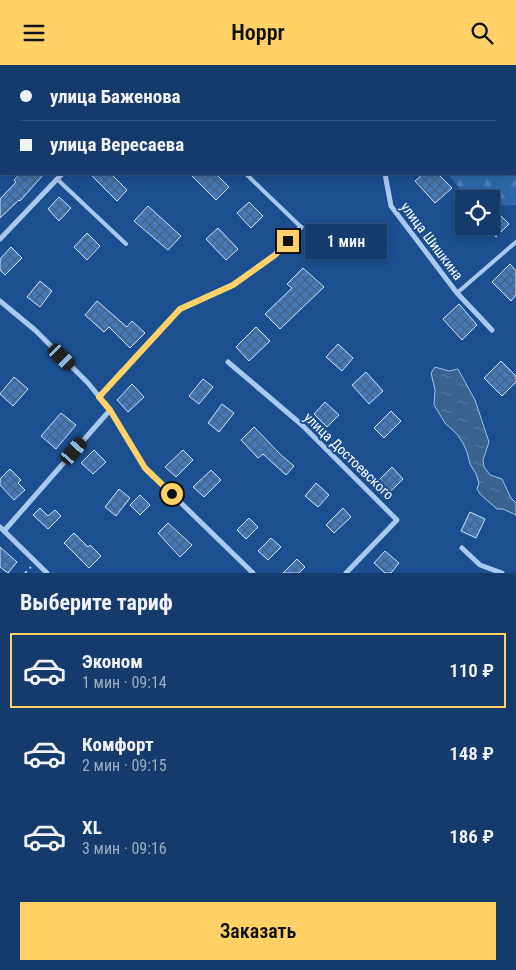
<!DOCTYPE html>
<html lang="ru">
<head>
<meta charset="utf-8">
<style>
	body { margin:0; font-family:"Roboto Condensed",sans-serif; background:#214673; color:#f1f3f6; height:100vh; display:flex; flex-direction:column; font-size:19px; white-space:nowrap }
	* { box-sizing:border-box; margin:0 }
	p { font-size:16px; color:#9dadc1 }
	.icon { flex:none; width:28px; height:28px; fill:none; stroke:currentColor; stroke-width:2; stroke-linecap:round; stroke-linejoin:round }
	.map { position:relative; height:508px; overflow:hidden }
	.panel { display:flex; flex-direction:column; background:#143b6b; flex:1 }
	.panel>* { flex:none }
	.banner { position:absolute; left:0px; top:0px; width:516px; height:110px; box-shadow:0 2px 12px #0003,0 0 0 1px #33557e; display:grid; align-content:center; height:110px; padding:0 20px; background:#143b6b }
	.tools { position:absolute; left:455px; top:125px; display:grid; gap:10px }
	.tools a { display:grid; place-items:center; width:45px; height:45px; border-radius:0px; background:#143b6b; box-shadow:0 2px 12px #0003,0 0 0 1px #33557e; font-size:25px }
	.end { position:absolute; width:22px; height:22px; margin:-11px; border:6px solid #ffd166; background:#111; box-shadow:0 0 0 2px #111 }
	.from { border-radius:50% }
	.bubble { position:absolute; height:35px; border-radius:0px; background:#143b6b; box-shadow:0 2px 12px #0003,0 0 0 1px #33557e; font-size:16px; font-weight:600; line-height:35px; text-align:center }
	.car { position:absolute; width:15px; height:30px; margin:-15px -8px; border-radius:6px; box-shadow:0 0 4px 1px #0007; background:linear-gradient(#222 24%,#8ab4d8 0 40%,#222 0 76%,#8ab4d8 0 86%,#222 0) }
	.banner b { display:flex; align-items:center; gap:18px; height:48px; font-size:19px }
	.banner b+b { border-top:1px solid #33557e }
	.banner i { width:12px; height:12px; background:#f1f3f6 }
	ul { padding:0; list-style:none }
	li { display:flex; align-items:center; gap:15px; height:75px; margin:0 10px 8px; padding:0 10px; border:2px solid transparent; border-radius:0px }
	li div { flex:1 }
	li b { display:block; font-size:19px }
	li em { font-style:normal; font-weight:600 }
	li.selected { border-color:#ffd166 }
	li>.icon { width:45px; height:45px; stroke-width:1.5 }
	h2 { padding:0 20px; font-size:22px; line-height:60px }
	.button { display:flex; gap:10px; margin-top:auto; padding:10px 20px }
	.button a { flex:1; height:58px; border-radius:0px; background:#ffd166; color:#111; font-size:20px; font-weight:600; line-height:58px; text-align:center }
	header { display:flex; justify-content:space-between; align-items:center; height:65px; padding:0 20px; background:#ffd166; color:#111; font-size:22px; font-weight:600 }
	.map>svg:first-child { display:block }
	.forest { fill:url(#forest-firs) }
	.water { fill:url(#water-ripples); stroke:#9cc4f0 }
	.building { fill:url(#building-cross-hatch); stroke:#cfe3fa }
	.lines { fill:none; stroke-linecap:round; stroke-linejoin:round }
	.path { stroke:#a9c9ee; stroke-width:2; stroke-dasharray:2.5 4; stroke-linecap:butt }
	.service { stroke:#a9c9ee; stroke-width:4 }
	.minor { stroke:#a9c9ee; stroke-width:5 }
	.route { stroke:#ffd166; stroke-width:6 }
	.labels { text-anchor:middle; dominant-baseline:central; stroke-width:4; stroke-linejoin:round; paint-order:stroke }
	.street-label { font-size:14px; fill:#fff; stroke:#1b4f8f }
</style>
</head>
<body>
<header><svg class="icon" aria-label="menu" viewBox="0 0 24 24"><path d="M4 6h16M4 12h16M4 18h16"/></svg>Hoppr<svg class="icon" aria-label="search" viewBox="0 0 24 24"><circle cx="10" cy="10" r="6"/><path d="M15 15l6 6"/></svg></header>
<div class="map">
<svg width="516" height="508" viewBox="0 0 516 508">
	<defs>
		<pattern id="forest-firs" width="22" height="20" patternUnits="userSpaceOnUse" patternTransform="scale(1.25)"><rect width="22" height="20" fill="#2e69ad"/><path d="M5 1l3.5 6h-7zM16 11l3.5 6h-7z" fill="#4d80b9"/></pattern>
		<pattern id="water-ripples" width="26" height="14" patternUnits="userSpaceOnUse" patternTransform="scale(1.25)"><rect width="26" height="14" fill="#3c6290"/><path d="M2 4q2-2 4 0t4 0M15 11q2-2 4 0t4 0" fill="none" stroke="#597aa1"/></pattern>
		<pattern id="building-cross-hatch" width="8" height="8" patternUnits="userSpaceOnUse" patternTransform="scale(1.25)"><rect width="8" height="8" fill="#4478b7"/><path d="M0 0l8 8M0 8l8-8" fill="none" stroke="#486282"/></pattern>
	</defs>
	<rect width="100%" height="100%" fill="#1b4f8f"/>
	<path class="forest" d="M472 0H516V140L491 141V134H468L448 109H515V1H470Z"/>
	<path class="water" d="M435 302 449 306 458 304 475 335 489 377 483 395 484 402 490 410 502 414 511 433 516 438V450L503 444H497L480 429 477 424 479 418 476 409 470 399 467 387 463 378 457 369 445 358 434 340 435 325 431 308Z"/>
	<path class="building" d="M20 109H44L20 136 19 135 0 153V134L16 117 14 115Z
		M90 109H111L127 125 117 136Z
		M190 109H216L229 122 216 135Z
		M423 109H438L452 123 435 138 415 116Z
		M59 132 71 143 59 156 48 144Z
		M249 137 263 151 251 163 237 148Z
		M148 141 181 171 168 185 134 156Z
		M495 145 509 159 496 172 484 161H491V149Z
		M218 163 238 184 226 195 206 174Z
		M87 168 100 181 87 195 74 182Z
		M11 182 22 193 5 210 0 205V194Z
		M510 199 516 206V230L511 236 492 217Z
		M303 203 324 222 280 264 265 249 292 223 287 219Z
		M40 216 52 226 40 242 27 232Z
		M97 236 127 262 132 256 145 268 130 283 109 262 104 267 85 250Z
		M459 239 477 260 462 275 443 254Z
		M256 262 270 276 249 296 236 282Z
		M338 279 353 293 342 306 326 292Z
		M501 296 516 311V317L502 331 484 313Z
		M366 307 383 326 369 339 352 320Z
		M14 312 28 324 13 341 0 329Z
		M203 314 213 322 199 339 189 331Z
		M132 319 144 332 128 347 117 335Z
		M325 337 339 350 327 362 314 349Z
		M222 339 234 348 219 367 208 358Z
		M391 346 401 356 384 373 374 363Z
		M61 348 76 360 56 384 41 371Z
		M254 362 281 390 294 401 286 410 263 389 258 393 241 375Z
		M94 385 106 397 93 409 81 398Z
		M183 385 193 395 176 412 165 402Z
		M392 402 403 414 389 428 378 416Z
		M10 404 21 415 18 418 25 425 14 435 0 420V414Z
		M211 405 221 415 204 432 193 422Z
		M316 418 329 430 318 442 305 431Z
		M119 424 130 433 116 451 105 442Z
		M140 430 150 440 140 450 130 440Z
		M40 443 48 451 55 445 61 451 48 464 33 450Z
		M343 443 351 452 334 468 326 460Z
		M470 447 485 454 476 473 461 466Z
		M249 453 258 462 246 474 237 465Z
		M168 458 192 480 180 492 158 468Z
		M74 468 88 482 90 480 101 491 89 503 64 478Z
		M271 473 281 482 268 495 258 486Z
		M0 482 17 497 8 508 0 502Z
		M385 486 399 498 391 508H385L374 498Z
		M297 494 305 502 299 508H283Z"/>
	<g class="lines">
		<path class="path" d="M25 508 31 502"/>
		<path class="service" d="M246 109 301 162
			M57 114 126 179
			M457 228 516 177"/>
		<path class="minor" d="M358 0 359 1
			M16 1 17 0
			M515 3 516 0
			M0 17 1 16
			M385 109 391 141 457 228 492 265
			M0 174 62 109
			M0 236 35 265 88 318 110 345 145 403 253 508
			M228 297 302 360 397 455 346 508
			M99 332 180 244 233 220 275 190 301 162
			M0 462 47 508
			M4 466 110 345
			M462 483 480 500 502 508"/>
	</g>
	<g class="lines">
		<path class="route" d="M172 429 145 403 110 345 99 332 180 244 233 220 275 190 288 176"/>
	</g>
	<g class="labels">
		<g class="street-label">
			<text transform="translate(432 176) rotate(53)">улица Шишкина</text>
			<text transform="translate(349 391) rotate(44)">улица Достоевского</text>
		</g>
	</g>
</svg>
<div class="tools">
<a><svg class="icon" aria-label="locate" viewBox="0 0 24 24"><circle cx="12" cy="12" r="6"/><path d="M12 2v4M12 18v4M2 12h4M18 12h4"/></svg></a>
</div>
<i class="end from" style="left:172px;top:429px"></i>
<i class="end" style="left:288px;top:176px"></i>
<div class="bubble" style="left:305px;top:159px;width:82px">1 мин</div>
<i class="car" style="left:62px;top:292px;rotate:135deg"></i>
<i class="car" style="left:74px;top:386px;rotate:41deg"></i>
<div class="banner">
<b><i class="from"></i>улица Баженова</b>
<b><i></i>улица Вересаева</b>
</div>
</div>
<section class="panel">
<h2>Выберите тариф</h2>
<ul>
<li class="selected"><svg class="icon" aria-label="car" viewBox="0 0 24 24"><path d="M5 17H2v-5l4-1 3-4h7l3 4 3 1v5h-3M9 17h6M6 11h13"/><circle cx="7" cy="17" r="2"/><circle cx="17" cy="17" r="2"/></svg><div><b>Эконом</b><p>1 мин · 09:14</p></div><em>110 ₽</em></li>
<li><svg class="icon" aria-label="car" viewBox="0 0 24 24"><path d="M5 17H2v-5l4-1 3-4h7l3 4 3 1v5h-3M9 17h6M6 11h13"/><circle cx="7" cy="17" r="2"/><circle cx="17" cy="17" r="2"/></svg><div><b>Комфорт</b><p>2 мин · 09:15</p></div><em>148 ₽</em></li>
<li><svg class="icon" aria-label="car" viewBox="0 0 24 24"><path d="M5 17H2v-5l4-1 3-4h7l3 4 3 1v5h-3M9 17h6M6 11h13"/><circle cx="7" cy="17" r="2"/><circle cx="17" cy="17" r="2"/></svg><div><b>XL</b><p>3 мин · 09:16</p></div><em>186 ₽</em></li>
</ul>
<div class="button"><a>Заказать</a></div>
</section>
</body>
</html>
